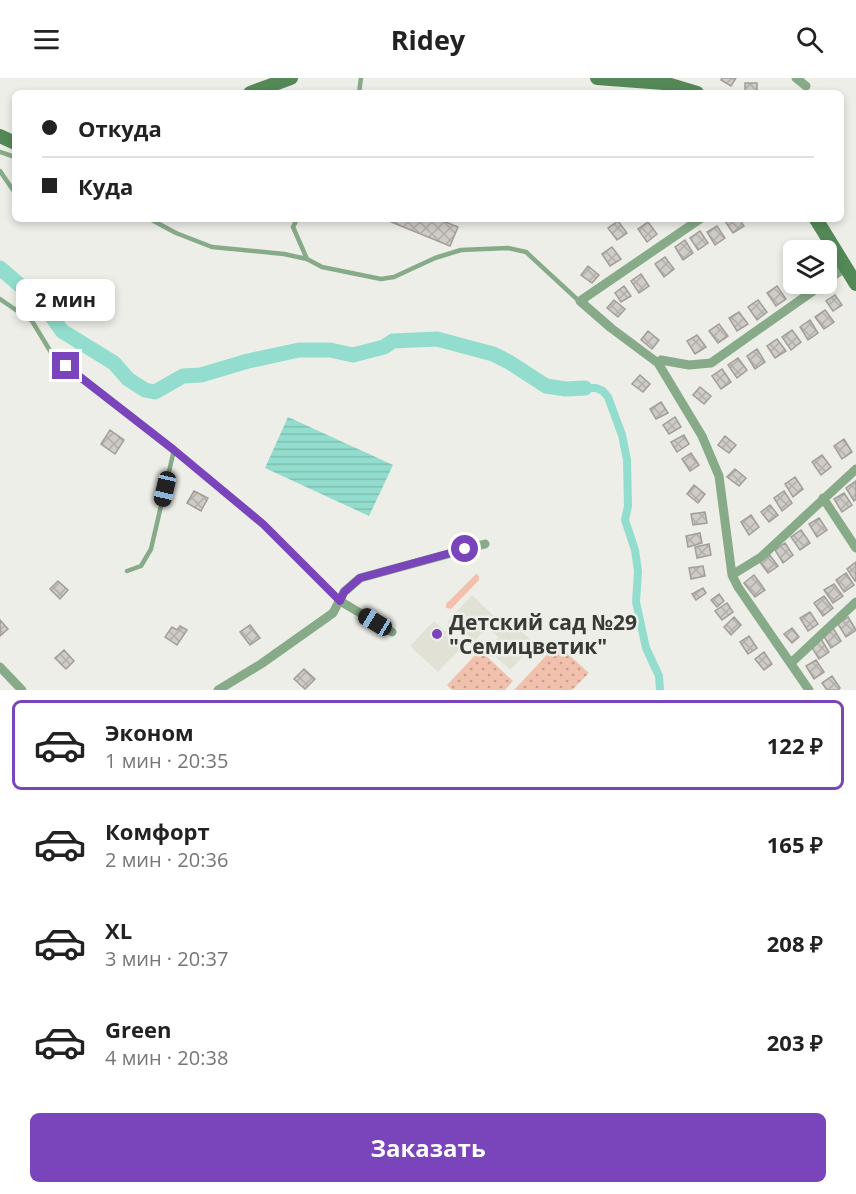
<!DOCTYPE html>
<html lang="ru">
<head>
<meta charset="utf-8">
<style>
	body { margin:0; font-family:"Open Sans",sans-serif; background:#f6f6f6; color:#222; height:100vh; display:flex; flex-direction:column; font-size:22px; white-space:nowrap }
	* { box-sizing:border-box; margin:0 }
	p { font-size:20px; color:#767676 }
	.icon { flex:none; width:33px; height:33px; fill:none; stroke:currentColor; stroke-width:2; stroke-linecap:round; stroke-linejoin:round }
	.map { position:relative; height:612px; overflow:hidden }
	.drawer { display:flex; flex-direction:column; background:#fff; flex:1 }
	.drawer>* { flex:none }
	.hud { position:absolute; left:12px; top:12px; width:832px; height:132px; border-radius:9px; box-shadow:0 3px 9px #0003; display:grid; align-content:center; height:132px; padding:0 30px; background:#fff }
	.fabs { position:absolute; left:783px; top:162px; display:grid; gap:12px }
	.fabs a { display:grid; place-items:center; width:54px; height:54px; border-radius:9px; background:#fff; box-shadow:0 3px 9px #0003; font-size:30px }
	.end { position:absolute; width:27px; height:27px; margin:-14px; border:8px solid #7a44bb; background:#fff; box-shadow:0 0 0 3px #fff }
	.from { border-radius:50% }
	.bubble { position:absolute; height:42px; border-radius:9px; background:#fff; box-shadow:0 3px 9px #0003; font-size:20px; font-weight:700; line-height:42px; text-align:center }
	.car { position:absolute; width:18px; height:36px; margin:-18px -9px; border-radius:8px; box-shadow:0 0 4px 2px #0007; background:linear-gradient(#222 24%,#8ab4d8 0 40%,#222 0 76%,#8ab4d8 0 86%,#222 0) }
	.hud b { display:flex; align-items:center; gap:21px; height:57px; font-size:22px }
	.hud b+b { border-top:2px solid #e0e0e0 }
	.hud i { width:15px; height:15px; background:#222 }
	ul { padding:10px 0 0; list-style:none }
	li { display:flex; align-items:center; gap:18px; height:90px; margin:0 12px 9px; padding:0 18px; border:3px solid transparent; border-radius:9px }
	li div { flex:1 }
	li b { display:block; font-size:22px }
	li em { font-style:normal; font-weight:700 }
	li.active { border-color:#7a44bb }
	li>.icon { width:54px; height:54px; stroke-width:1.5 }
	.button { display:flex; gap:12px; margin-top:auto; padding:12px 30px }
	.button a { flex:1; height:69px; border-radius:9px; background:#7a44bb; color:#fff; font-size:24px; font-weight:700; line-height:69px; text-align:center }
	header { display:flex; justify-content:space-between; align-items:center; height:78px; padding:0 30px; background:#fff; font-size:27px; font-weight:700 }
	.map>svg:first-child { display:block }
	.built { fill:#e1e2d5 }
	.grass { fill:#f2c1ad }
	.park { fill:url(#park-dots) }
	.water { fill:url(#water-rules) }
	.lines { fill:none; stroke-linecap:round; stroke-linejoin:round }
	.canal { stroke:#92ddcd; stroke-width:8 }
	.river { stroke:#92ddcd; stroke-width:15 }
	.building { fill:url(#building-cross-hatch); stroke:#a29e99; stroke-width:1.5 }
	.lane { stroke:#87aa88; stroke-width:4.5 }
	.street { stroke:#87aa88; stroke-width:9 }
	.secondary { stroke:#548957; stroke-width:14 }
	.route { stroke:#7a44bb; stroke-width:8 }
	.poi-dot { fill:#7a44bb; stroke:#edeee8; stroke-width:2 }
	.labels { text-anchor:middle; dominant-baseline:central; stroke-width:5; stroke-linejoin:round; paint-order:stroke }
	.poi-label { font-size:21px; font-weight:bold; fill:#393a37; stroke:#edeee8; text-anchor:start }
</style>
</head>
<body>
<header><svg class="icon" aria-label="menu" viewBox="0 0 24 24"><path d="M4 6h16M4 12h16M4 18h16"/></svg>Ridey<svg class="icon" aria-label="search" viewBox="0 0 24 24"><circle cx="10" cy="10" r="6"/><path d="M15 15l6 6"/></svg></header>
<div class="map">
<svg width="856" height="612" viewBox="0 0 856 612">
	<defs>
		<pattern id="park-dots" width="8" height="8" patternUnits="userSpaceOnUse" patternTransform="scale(1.5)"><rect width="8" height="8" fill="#f2c1ad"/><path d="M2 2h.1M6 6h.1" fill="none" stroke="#c59e8e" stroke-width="1.8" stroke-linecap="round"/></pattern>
		<pattern id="water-rules" width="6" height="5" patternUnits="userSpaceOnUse" patternTransform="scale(1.5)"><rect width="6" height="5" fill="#92ddcd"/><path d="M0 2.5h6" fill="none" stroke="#7fbeb1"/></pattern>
		<pattern id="building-cross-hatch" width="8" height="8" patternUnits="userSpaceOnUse" patternTransform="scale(1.5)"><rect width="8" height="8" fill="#cfcbc6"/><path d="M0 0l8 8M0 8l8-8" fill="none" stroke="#b2afab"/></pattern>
	</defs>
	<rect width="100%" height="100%" fill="#edeee8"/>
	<path class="built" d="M472 517 498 542 494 546 501 553 511 543 535 566 510 592 487 571 498 559 488 549 474 563 459 549 451 558 462 569 438 594 410 568 434 543 446 554 451 548 447 544Z"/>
	<path class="grass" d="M476 496 479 498V502L451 531 446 530V526Z"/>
	<path class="park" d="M557 566 589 595 572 612H514Z
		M478 574 483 575 513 603 505 612H452L447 607Z"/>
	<path class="water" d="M288 339 393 387 369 438 265 390Z"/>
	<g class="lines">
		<path class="canal" d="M585 310H596L603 313 608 319 622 357 627 382 628 428 625 442 635 472 638 493 636 524 646 570 659 598 660 612"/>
		<path class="river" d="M0 190 45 229 62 253 114 285 128 301 145 312 155 314 183 298 201 297 248 283 299 272H330L353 277 384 269 393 263 437 261 493 276 509 284 546 308 566 311 585 310"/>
	</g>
	<path class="building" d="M722 0H736L731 8 721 2Z
		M745 5H757V15H745Z
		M384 141H438L458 149 450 168Z
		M727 141H739L744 148 733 155 725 143Z
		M618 143 627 155 617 162 608 150Z
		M648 144 657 156 647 164 638 151Z
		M717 148 725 160 715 167 707 154Z
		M700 153 708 165 698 172 690 160Z
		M685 162 693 175 683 182 675 169Z
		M612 169 621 181 610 188 602 176Z
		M665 179 674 191 664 199 655 186Z
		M588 188 599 197 592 205 581 197Z
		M794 193V206H802L795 211 786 199Z
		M641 196 649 208 639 215 631 203Z
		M624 208 631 218 621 224 615 215Z
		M777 208 786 221 776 228 767 215Z
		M835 217 842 227 833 233 826 223Z
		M614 222 625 231 618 239 607 230Z
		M758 222 767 234 757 242 748 229Z
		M825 232 834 244 824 251 815 239Z
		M739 234 748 246 737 253 729 240Z
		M810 242 818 255 808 262 800 249Z
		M719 246 728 258 718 265 709 253Z
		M792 252 801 264 791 272 782 259Z
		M648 253 659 262 652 271 641 262Z
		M697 257 706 269 695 276 687 263Z
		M777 261 786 273 775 280 767 268Z
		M757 271 765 284 755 291 747 278Z
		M738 280 747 292 737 300 728 287Z
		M722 291 731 304 721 311 712 298Z
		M640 297 650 306 643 314 632 306Z
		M700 309 711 318 704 326 693 317Z
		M661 324 668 335 656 341 650 331Z
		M675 339 681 349 669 356 663 347Z
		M110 352 124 362 115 376 101 366Z
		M684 357 689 366 677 374 671 364Z
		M725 358 736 367 729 375 718 367Z
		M844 361 852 374 842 381 834 368Z
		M691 375 699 387 690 393 682 381Z
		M822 377 831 389 821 397 812 384Z
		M735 391 746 400 739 408 727 399Z
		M795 399 803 411 793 419 785 406Z
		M856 403V421L854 423 846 410Z
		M694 407 705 416 698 425 687 416Z
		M194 413 208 420 201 433 187 425Z
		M784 413 792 425 782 433 774 420Z
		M844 415 852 427 842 434 834 421Z
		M770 427 778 437 769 444 761 434Z
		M705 434 707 445 693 447 691 436Z
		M751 437 759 449 749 457 741 444Z
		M819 440 827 452 817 459 809 446Z
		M801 452 810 465 800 472 791 459Z
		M700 455 702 465 688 469 686 458Z
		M785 465 793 477 783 485 775 472Z
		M709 466 711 477 697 480 695 469Z
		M769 476 778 488 768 495 759 483Z
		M856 484V503H855L847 491Z
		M703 488 705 498 691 501 689 490Z
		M846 495 854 507 844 514 836 502Z
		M754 497 765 512 755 519 744 505Z
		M58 503 68 512 60 521 50 511Z
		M834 506 843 518 833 525 824 512Z
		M703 510 706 515 696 522 692 516Z
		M719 516 724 523 717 529 711 522Z
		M824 518 833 530 823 538 814 525Z
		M727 525 733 534 722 542 715 533Z
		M810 534 818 546 808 553 800 540Z
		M734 539 741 547 731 557 724 549Z
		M848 539 856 552 846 559 838 546Z
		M0 542 8 551 0 558Z
		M250 547 260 560 250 567 240 554Z
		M180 548 187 552 177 567 165 559 172 549 177 552Z
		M792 550 799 559 792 565 784 556Z
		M833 550 841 563 831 570 823 557Z
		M749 558 757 570 748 576 740 564Z
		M821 561 829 574 819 581 811 568Z
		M64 572 74 583 66 591 55 580Z
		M764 574 772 586 764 592 755 581Z
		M816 582 824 594 814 601 806 588Z
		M304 591 315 601 305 611 294 601Z
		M832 598 840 610 838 612H827L822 605Z"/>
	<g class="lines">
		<path class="lane" d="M359 15 361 0
			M0 74 15 79
			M0 93 15 115
			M150 141 176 155 212 169 284 176 307 181
			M297 141 293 149 307 181 322 189 381 201 394 199 435 180 461 172 508 170 526 174 579 223
			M0 221 32 243 52 276 96 312 174 372 263 446 339 522
			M127 493 141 488 151 471 174 372"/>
		<path class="street" d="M796 0 806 8
			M700 141 580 223 611 250 658 285 702 358 719 398 732 497 738 509 809 612
			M826 203 846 189
			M658 285 661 282 689 287 711 285 823 206
			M823 420 856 470
			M732 497 761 479 856 391
			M340 523 392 554
			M791 585 856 524
			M0 589 22 612
			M218 612 261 586 333 535 344 514 360 500 485 466"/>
		<path class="secondary" d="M597 0 664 5 697 15
			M250 15 291 0
			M0 58 15 65
			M816 141 856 206"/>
	</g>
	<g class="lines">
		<path class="route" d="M66 288 174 372 263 446 340 523 344 514 360 500 465 471"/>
	</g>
	<circle class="poi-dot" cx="437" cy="556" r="6"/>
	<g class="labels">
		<g class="poi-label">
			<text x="449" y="544">Детский сад №29<tspan x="449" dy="24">"Семицветик"</tspan></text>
		</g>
	</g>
</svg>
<div class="fabs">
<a><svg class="icon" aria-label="layers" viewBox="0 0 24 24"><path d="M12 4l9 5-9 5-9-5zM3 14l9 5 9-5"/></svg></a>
</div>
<i class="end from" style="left:465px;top:471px"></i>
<i class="end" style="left:66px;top:288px"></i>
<div class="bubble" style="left:16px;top:201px;width:99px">2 мин</div>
<i class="car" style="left:165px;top:411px;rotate:193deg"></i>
<i class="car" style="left:375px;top:544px;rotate:301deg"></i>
<div class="hud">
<b><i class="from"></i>Откуда</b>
<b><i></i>Куда</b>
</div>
</div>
<section class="drawer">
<ul>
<li class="active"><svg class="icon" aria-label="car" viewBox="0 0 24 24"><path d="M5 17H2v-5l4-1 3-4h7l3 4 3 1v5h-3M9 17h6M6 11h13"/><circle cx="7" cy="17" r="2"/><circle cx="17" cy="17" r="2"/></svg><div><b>Эконом</b><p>1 мин · 20:35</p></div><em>122 ₽</em></li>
<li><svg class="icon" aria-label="car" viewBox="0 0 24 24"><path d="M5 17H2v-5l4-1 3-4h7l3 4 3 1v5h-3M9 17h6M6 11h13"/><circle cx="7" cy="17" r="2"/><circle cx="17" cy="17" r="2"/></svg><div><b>Комфорт</b><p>2 мин · 20:36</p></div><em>165 ₽</em></li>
<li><svg class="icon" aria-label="car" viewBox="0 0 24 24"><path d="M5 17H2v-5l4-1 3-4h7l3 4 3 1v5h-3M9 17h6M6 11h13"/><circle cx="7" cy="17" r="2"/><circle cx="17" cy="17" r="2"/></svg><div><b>XL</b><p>3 мин · 20:37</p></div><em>208 ₽</em></li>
<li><svg class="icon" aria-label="car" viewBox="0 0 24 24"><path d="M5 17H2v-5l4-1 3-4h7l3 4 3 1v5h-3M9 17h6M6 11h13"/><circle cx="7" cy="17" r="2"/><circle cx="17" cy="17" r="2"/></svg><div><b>Green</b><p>4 мин · 20:38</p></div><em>203 ₽</em></li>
</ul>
<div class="button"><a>Заказать</a></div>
</section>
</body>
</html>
